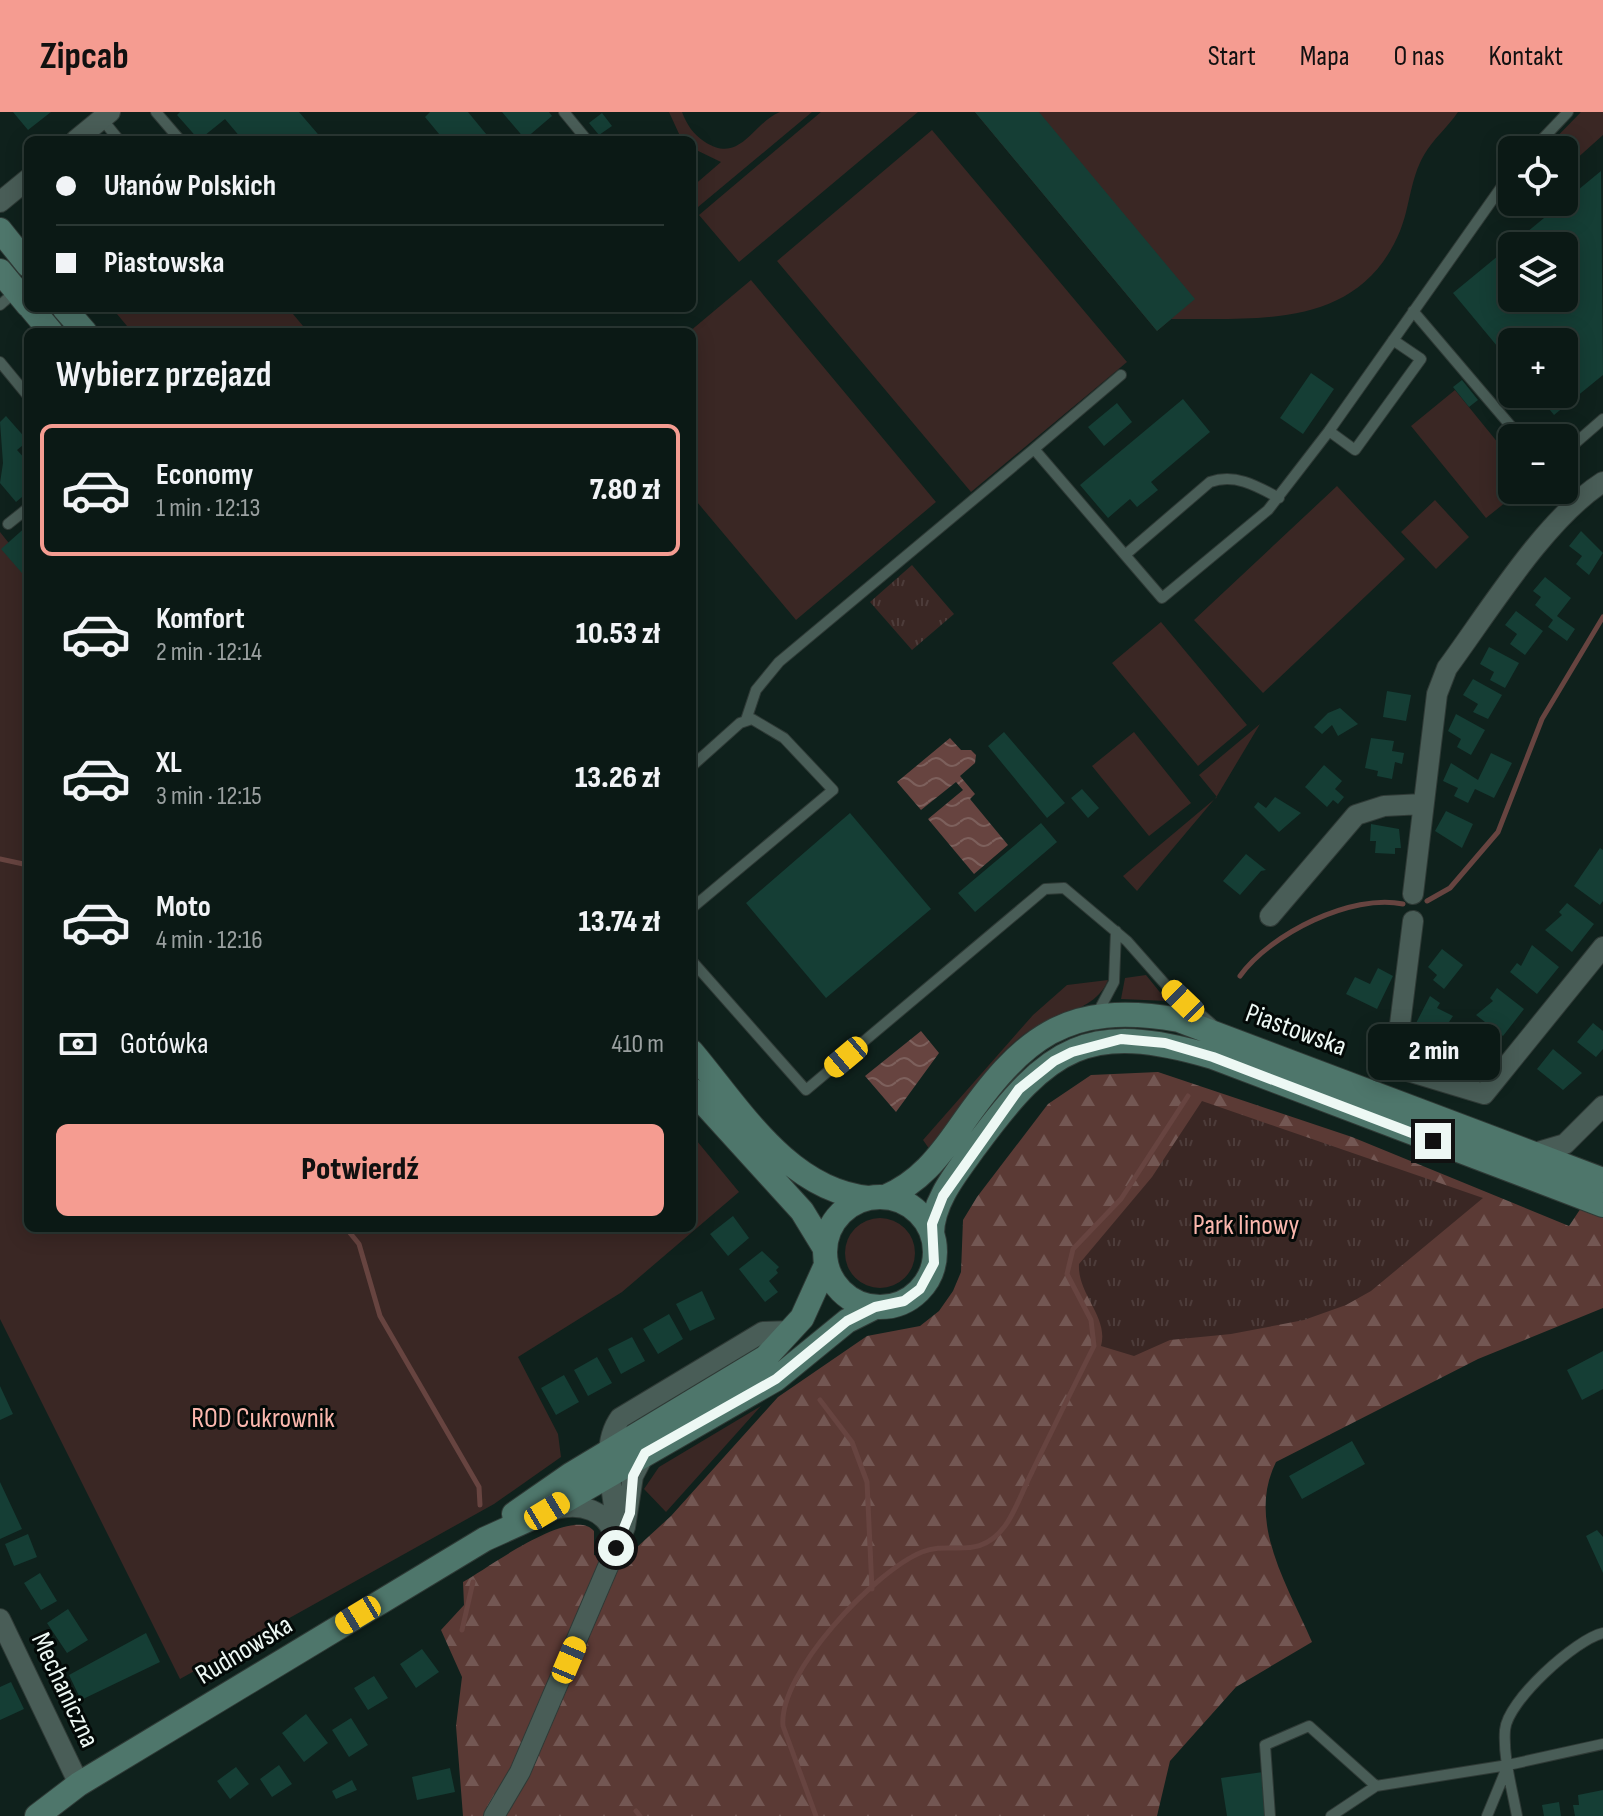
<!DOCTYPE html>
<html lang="pl">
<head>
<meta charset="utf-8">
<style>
	body { margin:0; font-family:"Sofia Sans Condensed",sans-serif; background:#14221e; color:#f1f3f6; height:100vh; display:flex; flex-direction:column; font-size:30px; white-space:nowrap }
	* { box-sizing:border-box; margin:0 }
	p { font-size:26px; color:#9aa0a0 }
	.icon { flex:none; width:44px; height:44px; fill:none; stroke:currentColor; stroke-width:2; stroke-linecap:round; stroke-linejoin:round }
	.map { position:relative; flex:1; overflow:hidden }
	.details { position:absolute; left:24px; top:216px; width:672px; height:904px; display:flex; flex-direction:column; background:#0b1915; border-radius:12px; box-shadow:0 4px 20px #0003,0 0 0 2px #2b3834 }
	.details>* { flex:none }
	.guide { position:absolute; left:24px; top:24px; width:672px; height:176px; border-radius:12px; box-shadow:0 4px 20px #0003,0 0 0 2px #2b3834; display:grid; align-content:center; height:176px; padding:0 32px; background:#0b1915 }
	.fabs { position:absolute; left:1498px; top:24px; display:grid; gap:16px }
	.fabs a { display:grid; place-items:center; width:80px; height:80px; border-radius:12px; background:#0b1915; box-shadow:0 4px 20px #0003,0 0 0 2px #2b3834; font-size:40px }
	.end { position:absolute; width:36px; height:36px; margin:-18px; border:10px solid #edf8f4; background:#111; box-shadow:0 0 0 4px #111 }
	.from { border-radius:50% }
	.bubble { position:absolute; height:56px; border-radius:12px; background:#0b1915; box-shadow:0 4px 20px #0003,0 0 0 2px #2b3834; font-size:26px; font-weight:800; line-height:56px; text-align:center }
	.car { position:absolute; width:24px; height:48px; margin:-24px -12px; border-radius:10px; box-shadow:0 0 6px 2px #0007; background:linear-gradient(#f5c518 24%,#345 0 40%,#f5c518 0 76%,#345 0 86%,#f5c518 0) }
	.guide b { display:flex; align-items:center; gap:28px; height:76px; font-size:30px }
	.guide b+b { border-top:2px solid #2b3834 }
	.guide i { width:20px; height:20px; background:#f1f3f6 }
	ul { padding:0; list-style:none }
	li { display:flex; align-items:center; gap:24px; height:132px; margin:0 16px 12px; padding:0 16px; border:4px solid transparent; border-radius:12px }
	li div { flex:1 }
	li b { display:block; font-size:30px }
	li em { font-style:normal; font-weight:800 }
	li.active { border-color:#f59c91 }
	li>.icon { width:72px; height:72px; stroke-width:1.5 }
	h2 { padding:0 32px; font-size:36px; line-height:96px }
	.pay { display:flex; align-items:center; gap:20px; height:88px; padding:0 32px; font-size:30px }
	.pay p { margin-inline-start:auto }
	.cta { display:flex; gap:16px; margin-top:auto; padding:16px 32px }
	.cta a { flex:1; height:92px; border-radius:12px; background:#f59c91; color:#111; font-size:32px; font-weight:800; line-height:92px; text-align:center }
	header { display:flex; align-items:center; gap:48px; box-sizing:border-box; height:112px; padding:0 40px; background:#f59c91; color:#111 }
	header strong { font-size:38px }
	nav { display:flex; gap:44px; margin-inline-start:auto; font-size:28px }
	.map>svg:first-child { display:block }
	.green { fill:#3a2724 }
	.forest { fill:url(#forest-firs) }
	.park { fill:url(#park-tufts) }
	.water { fill:url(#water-waves) }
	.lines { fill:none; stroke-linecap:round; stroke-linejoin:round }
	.stream { stroke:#674440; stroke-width:5 }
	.building { fill:#153e35; fill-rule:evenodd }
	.service-casing { stroke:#2f3a36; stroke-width:12 }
	.minor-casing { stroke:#2f3a36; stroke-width:22 }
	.secondary-casing { stroke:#2f3a36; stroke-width:26 }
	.service { stroke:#495d57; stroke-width:10 }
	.minor { stroke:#495d57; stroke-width:20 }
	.secondary { stroke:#4e766b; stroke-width:24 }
	.route { stroke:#edf8f4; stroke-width:10 }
	.labels { text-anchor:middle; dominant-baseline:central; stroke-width:6; stroke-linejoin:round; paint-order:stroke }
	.street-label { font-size:28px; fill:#edf8f4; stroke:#030907 }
	.park-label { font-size:28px; fill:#fab7ad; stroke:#030907 }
</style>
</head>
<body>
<header>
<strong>Zipcab</strong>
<nav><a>Start</a><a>Mapa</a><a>O nas</a><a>Kontakt</a></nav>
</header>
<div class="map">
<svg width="1603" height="1704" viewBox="0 0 1603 1704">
	<defs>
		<pattern id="forest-firs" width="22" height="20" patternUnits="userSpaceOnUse" patternTransform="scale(2)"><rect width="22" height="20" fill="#5b3a35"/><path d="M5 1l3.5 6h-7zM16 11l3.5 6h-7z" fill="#735753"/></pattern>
		<pattern id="park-tufts" width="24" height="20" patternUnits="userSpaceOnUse" patternTransform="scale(2)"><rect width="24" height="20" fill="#3a2724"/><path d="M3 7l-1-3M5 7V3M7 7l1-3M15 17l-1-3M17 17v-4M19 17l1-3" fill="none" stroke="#4d3c3a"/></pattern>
		<pattern id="water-waves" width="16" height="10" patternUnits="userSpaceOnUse" patternTransform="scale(2)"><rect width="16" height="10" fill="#674440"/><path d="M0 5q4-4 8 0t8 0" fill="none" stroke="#7d605c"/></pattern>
	</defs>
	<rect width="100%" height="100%" fill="#0f211c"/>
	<path class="green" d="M669 0H682C687 13 693 22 705 30 741 53 752 11 780 0 788 0 803 0 812 0L692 100V75L721 50 692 36V28L680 24Z
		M821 0H918L739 150 699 103Z
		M975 0H1458C1448 15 1433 27 1424 43 1410 67 1410 95 1400 119 1359 218 1259 206 1171 207L1157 219Z
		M1581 0H1603V23L1564 58V38H1544Z
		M932 18 1127 250 971 380 777 149Z
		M751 168 936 390 796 508 692 384V220H689Z
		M112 196H288L308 220H132Z
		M1455 278 1512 348V378H1521L1486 406 1411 314Z
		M1337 374 1405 447 1263 581 1194 508Z
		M1435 388 1469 425 1436 457 1401 420Z
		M0 420 28 455V1116H692V1023L739 1080 622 1180 518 1245 558 1322 561 1345 494 1392 180 1567 0 1207Z
		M1161 510 1247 613 1198 654 1112 551Z
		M1260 612 1217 684 1137 779 1123 764 1217 685 1199 663Z
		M1134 620 1191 691 1149 724 1092 654Z
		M1146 863 1167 889 1121 887 1125 866Z
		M1108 868C1095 901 1050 902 1023 923 983 954 959 998 930 1038L923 1028 1033 903 1067 873Z
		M845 1141a35 35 0 1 1 70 0a35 35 0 1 1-70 0Z
		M761 1294 666 1400 644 1377 659 1355Z"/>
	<path class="forest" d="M1158 960 1352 1025 1569 1114 1603 1063V1196L1478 1247 1276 1350C1246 1410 1288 1474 1312 1530L1236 1575 1170 1649 1157 1704H463L456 1614 462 1565 441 1518 464 1493 463 1470C488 1456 572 1393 594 1419V1443L626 1452 635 1437 671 1404 778 1285 867 1224 920 1214 939 1199 953 1179 961 1160 963 1108 977 1085 1048 992 1091 963Z"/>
	<path class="park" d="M912 453 954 502 912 538 870 490Z
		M1202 989 1483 1086 1371 1179 1346 1193 1304 1208 1231 1222 1170 1228 1134 1244 1101 1234C1109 1205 1077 1182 1079 1152L1152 1065Z"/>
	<path class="water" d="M950 626 961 638H971L976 643 975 651 960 664 975 682 970 687 1008 733 974 762 928 707 963 678 956 670 921 698 897 670Z
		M921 919 939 941 896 1000 865 964Z"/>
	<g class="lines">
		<path class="stream" d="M0 747 28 753
			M1427 789 1450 776 1498 720 1542 607 1603 505
			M1240 864C1270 822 1352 781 1403 792
			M346 1116 359 1132 380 1204 479 1375 480 1393
			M820 1288 852 1330 867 1370 872 1477
			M462 1518 473 1470
			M636 1699 640 1704
			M816 1704 783 1614C778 1561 875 1459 922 1440 951 1428 978 1450 1005 1414 1016 1399 1023 1377 1032 1360 1052 1318 1073 1276 1094 1234L1091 1208 1067 1162 1073 1137 1121 1087 1188 984"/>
	</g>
	<path class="building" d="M13 0H51L28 18Z
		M180 0H299L323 28H248L244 24 241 26 225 7 199 28 177 3Z
		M430 0H468L491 28H444L425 5Z
		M502 0H549L552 4 525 27Z
		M975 0H1039L1195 187 1157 219Z
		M602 1 612 14 599 23 589 11Z
		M1601 59 1603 263 1554 303 1537 282H1564V230H1512V252L1453 181ZM1512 134H1564V186H1512Z
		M1311 261 1334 277 1303 322 1280 306Z
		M1462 268 1478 288 1469 295 1453 275Z
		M1183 287 1210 320 1151 370 1158 378 1137 395 1130 387 1108 406 1080 373Z
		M1117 291 1132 310 1104 334 1088 315Z
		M6 304 28 329 17 338 28 350V380L16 390 0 371 3 351 0 310Z
		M28 413V468L1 437Z
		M1581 419 1603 441 1589 463 1576 452 1582 444 1569 434Z
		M1545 465 1571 486 1557 504 1575 517 1567 529 1548 515 1553 508 1535 493 1541 485 1533 479Z
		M1516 499 1543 519 1525 543 1510 532 1517 522 1505 513Z
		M1489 535 1519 551 1505 576 1490 568 1494 560 1480 552Z
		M1473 567 1502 583 1488 607 1473 600 1478 592 1463 583Z
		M1387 579 1411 583 1406 609 1383 605Z
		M1340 596 1358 612 1338 624 1332 613 1322 622 1314 615 1328 601Z
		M1456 602 1485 618 1471 643 1457 635 1461 627 1448 619Z
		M1004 620 1065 691 1047 706 988 634Z
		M1371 626 1394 629 1392 639 1404 641 1402 652 1395 650 1392 667 1377 664 1378 659 1365 656Z
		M1491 641 1512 651 1494 686 1475 677 1468 691 1454 684 1458 676 1443 669 1451 651 1478 668Z
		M1324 653 1342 669 1335 677 1344 685 1338 692 1333 688 1327 695 1305 675Z
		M1082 677 1099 696 1088 706 1071 686Z
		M1275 685 1301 701 1279 720 1254 695 1258 690 1266 696Z
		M1446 699 1473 712 1462 736 1435 719Z
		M850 701 931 797 826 886 746 791Z
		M1041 711 1057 730 975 800 958 781Z
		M1371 712 1399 717 1401 736H1395V742L1375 741 1376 729H1370Z
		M1600 736 1603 738V789L1600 793 1574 774Z
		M1246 742 1266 758 1261 759 1240 783 1223 769Z
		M1567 791 1594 812 1572 840 1545 818 1562 803 1559 800Z
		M1532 833 1559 855 1537 882 1510 860 1517 851 1521 854Z
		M1442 837 1463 853 1444 877 1433 868 1437 863 1428 855Z
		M1378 856 1393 864 1377 897 1346 882 1355 865 1370 872Z
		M1497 876 1524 897 1503 924 1476 903 1493 889 1490 886Z
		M1430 884 1440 891 1437 896 1453 904 1437 928 1414 915Z
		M1593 911 1603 919V937L1596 945 1577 930Z
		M1553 937 1582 961 1563 978 1537 957Z
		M733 1104 749 1126 728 1144 710 1122Z
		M762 1139 779 1155 776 1158 778 1161 769 1169 778 1180 765 1190 739 1157Z
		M702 1179 715 1207 690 1219 676 1192Z
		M669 1202 683 1227 658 1242 643 1217Z
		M632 1225 645 1249 621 1262 608 1237Z
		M1603 1239V1277L1582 1288 1567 1258Z
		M597 1245 612 1271 588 1284 574 1258Z
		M564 1263 579 1290 556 1303 541 1276Z
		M0 1274 13 1302 0 1308Z
		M1352 1329 1365 1352 1302 1387 1289 1364Z
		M0 1370 22 1417 0 1427Z
		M1597 1418 1603 1425V1461L1586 1424Z
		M28 1422 37 1445 14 1454 5 1432Z
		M40 1461 57 1489 41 1498 24 1471Z
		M68 1497 88 1528 67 1541 47 1511Z
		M146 1521 160 1550 81 1588 69 1563Z
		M422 1537 439 1560 416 1576 400 1552Z
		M374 1564 388 1586 368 1598 354 1576Z
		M11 1570 24 1597 0 1608V1575Z
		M306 1602 328 1631 304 1650 282 1621Z
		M351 1606 368 1633 349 1645 332 1618Z
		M279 1653 292 1672 272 1685 260 1667Z
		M236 1655 249 1672 230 1687 217 1669Z
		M450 1656 455 1680 417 1688 412 1665Z
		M1263 1660 1269 1704H1227L1221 1666Z
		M352 1668 357 1678 336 1687 332 1679Z
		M1603 1678V1704H1575L1573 1693H1579L1578 1683Z
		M1559 1690 1561 1704H1544L1542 1693Z"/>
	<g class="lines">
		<defs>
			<path id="service" d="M156 0 180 28
				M564 0 587 28
				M102 7 119 28
				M1532 38 1568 0
				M0 193 15 180
				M1413 199 1521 326
				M0 250 28 284
				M1329 319 1355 338 1421 247 1393 228
				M1034 337 1121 263
				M1564 341 1603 307
				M1279 386C1257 374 1235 361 1210 370L1125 443 1162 486 1268 398 1329 319 1512 60
				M8 412 28 396
				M746 608 756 578 779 550 1034 337 1125 443
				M692 654 740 611 752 607 784 626 833 678 692 796
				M692 849 806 978 1045 777 1064 776 1127 829 1165 872 1212 912
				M1098 900 1114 870 1116 819
				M1270 1704 1265 1633 1309 1614 1376 1674
				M1331 1704 1376 1674 1508 1653
				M1487 1704 1508 1653 1603 1632
				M1517 1704C1512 1676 1503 1646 1505 1618 1507 1589 1576 1527 1603 1521"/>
			<path id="minor" d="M76 28 110 0
				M0 90 28 67
				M1413 782 1437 582 1447 556C1489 499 1545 407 1603 370
				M1270 804 1356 703 1384 694 1423 692
				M1413 809 1396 944 1401 954 1411 960 1484 982 1603 835
				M1531 1042 1565 1032 1603 994
				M555 1397C581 1391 607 1397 615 1426
				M617 1427C618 1390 596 1339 620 1306L763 1220 792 1219
				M0 1507 79 1672
				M494 1704 520 1660 625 1415 633 1364 645 1341"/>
			<path id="secondary" d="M0 118 28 153
				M0 159 28 193
				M31 196 51 220
				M64 196 85 220
				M692 940C740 997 788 1078 868 1086
				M692 978 802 1099 824 1135
				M825 1140a55 55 0 1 1 110 0a55 55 0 1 1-110 0Z
				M885 1085C919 1071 939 1045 960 1015 1022 926 1065 888 1179 908L1603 1068
				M932 1122C932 1090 957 1060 975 1035 1049 934 1088 908 1213 945L1603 1093
				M514 1402 570 1363 766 1245 802 1206 826 1153
				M37 1704 79 1672 485 1427 547 1399 776 1267 847 1209 875 1195"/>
		</defs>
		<use href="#service" class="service-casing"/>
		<use href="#minor" class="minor-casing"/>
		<use href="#secondary" class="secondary-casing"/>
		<use href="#service" class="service"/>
		<use href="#minor" class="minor"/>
		<use href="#secondary" class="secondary"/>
	</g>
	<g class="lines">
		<path class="route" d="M616 1436 630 1401 633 1364 645 1341 776 1267 847 1209 875 1195 904 1189 920 1177 934 1151 932 1112 943 1084 1019 977 1054 949 1072 940 1121 927 1165 931 1213 945 1433 1029"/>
	</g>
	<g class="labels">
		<g class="street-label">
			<text transform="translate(1296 918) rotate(20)">Piastowska</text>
			<text transform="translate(244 1538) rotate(-31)">Rudnowska</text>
			<text transform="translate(65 1578) rotate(65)">Mechaniczna</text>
		</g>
		<g class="park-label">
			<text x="1246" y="1113">Park linowy</text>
			<text x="263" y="1306">ROD Cukrownik</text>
		</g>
	</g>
</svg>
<div class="fabs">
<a><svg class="icon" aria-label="locate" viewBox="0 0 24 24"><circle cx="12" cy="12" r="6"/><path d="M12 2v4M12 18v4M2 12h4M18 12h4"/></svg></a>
<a><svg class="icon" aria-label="layers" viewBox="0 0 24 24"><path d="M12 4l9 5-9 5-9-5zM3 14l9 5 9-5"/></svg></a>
<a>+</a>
<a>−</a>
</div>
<i class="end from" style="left:616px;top:1436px"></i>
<i class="end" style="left:1433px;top:1029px"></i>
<div class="bubble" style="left:1368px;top:912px;width:132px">2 min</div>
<i class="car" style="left:1183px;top:889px;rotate:314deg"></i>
<i class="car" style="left:846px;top:945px;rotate:230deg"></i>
<i class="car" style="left:547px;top:1399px;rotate:59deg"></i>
<i class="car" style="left:358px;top:1503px;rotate:239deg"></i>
<i class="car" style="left:569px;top:1548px;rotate:23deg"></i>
<div class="guide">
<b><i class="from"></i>Ułanów Polskich</b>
<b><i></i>Piastowska</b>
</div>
<section class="details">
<h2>Wybierz przejazd</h2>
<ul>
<li class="active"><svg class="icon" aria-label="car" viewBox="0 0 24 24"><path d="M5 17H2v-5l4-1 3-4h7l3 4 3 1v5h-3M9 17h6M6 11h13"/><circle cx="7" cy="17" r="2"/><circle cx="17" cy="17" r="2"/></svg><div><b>Economy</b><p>1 min · 12:13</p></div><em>7.80 zł</em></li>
<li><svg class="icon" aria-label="car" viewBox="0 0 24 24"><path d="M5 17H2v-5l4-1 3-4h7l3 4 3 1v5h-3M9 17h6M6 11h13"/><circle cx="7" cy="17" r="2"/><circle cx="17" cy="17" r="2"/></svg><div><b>Komfort</b><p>2 min · 12:14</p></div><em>10.53 zł</em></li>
<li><svg class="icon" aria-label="car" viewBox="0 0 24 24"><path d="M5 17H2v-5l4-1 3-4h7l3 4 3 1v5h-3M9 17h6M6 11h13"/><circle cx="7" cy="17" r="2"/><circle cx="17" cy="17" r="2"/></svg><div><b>XL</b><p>3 min · 12:15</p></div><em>13.26 zł</em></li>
<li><svg class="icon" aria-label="car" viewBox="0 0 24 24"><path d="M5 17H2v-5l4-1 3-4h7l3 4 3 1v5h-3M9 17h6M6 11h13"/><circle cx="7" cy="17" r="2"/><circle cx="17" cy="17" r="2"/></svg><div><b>Moto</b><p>4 min · 12:16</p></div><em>13.74 zł</em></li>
</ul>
<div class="pay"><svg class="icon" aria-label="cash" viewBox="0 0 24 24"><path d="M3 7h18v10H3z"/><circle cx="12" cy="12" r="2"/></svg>Gotówka<p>410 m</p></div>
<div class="cta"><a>Potwierdź</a></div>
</section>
</div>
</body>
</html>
